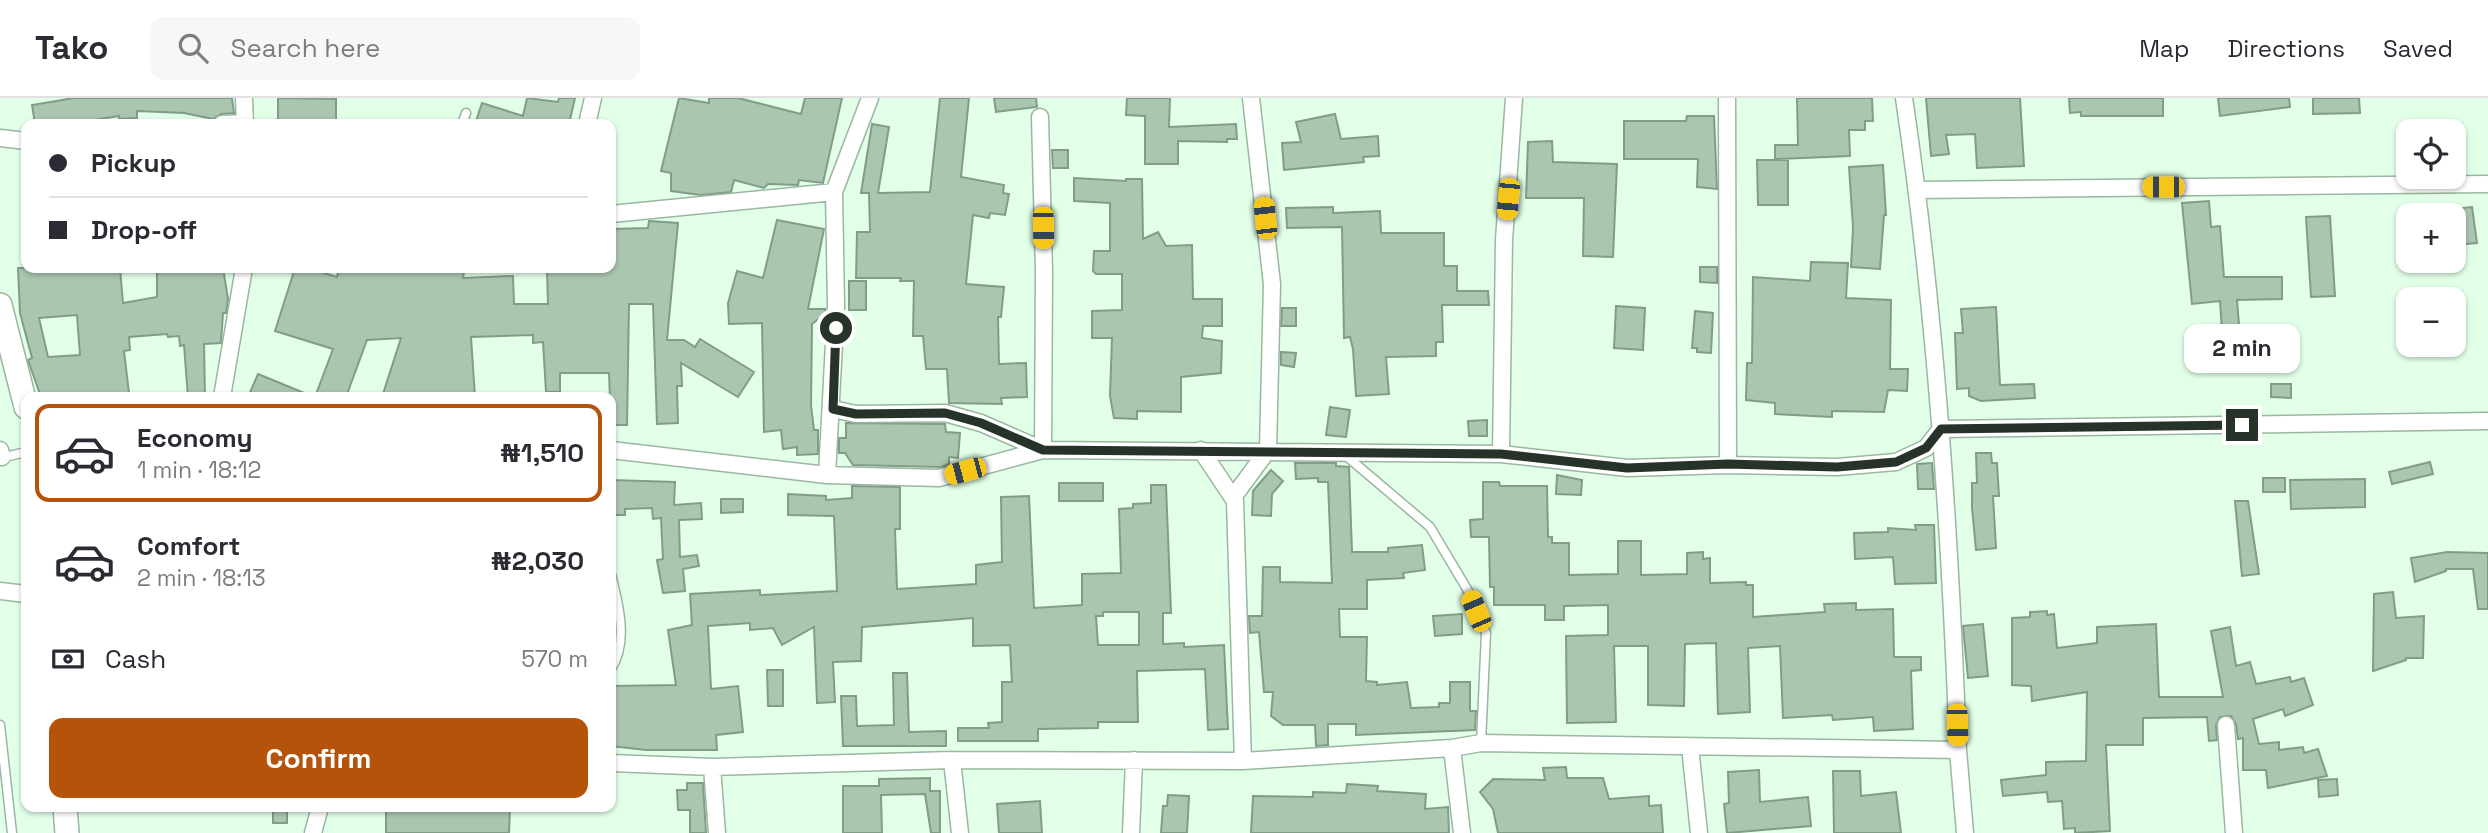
<!DOCTYPE html>
<html lang="en">
<head>
<meta charset="utf-8">
<style>
	body { margin:0; font-family:"Space Grotesk",sans-serif; background:#f7f7f7; color:#2b2b33; height:100vh; display:flex; flex-direction:column; font-size:26px; white-space:nowrap }
	* { box-sizing:border-box; margin:0 }
	p { font-size:23px; color:#7c7c81 }
	.icon { flex:none; width:38px; height:38px; fill:none; stroke:currentColor; stroke-width:2; stroke-linecap:round; stroke-linejoin:round }
	.map { position:relative; flex:1; overflow:hidden }
	.details { position:absolute; left:21px; top:294px; width:595px; height:420px; display:flex; flex-direction:column; background:#fff; border-radius:14px; box-shadow:0 2px 5px #0004 }
	.details>* { flex:none }
	.top-card { position:absolute; left:21px; top:21px; width:595px; height:154px; border-radius:14px; box-shadow:0 2px 5px #0004; display:grid; align-content:center; height:154px; padding:0 28px; background:#fff }
	.buttons { position:absolute; left:2396px; top:21px; display:grid; gap:14px }
	.buttons a { display:grid; place-items:center; width:70px; height:70px; border-radius:14px; background:#fff; box-shadow:0 2px 5px #0004; font-size:35px }
	.end { position:absolute; width:32px; height:32px; margin:-16px; border:9px solid #273229; background:#fff; box-shadow:0 0 0 4px #fff }
	.from { border-radius:50% }
	.bubble { position:absolute; height:49px; border-radius:14px; background:#fff; box-shadow:0 2px 5px #0004; font-size:23px; font-weight:800; line-height:49px; text-align:center }
	.car { position:absolute; width:21px; height:42px; margin:-21px -10px; border-radius:9px; box-shadow:0 0 5px 2px #0007; background:linear-gradient(#f5c518 24%,#345 0 40%,#f5c518 0 76%,#345 0 86%,#f5c518 0) }
	.top-card b { display:flex; align-items:center; gap:24px; height:66px; font-size:26px }
	.top-card b+b { border-top:2px solid #e1e1e2 }
	.top-card i { width:18px; height:18px; background:#2b2b33 }
	ul { padding:12px 0 0; list-style:none }
	li { display:flex; align-items:center; gap:21px; height:98px; margin:0 14px 10px; padding:0 14px; border:4px solid transparent; border-radius:14px }
	li div { flex:1 }
	li b { display:block; font-size:26px }
	li em { font-style:normal; font-weight:800 }
	li.current { border-color:#b45309 }
	li>.icon { width:63px; height:63px; stroke-width:1.5 }
	.pay { display:flex; align-items:center; gap:18px; height:77px; padding:0 28px; font-size:26px }
	.pay p { margin-inline-start:auto }
	.action { display:flex; gap:14px; margin-top:auto; padding:14px 28px }
	.action a { flex:1; height:80px; border-radius:14px; background:#b45309; color:#fff; font-size:28px; font-weight:800; line-height:80px; text-align:center }
	header { display:flex; align-items:center; gap:42px; box-sizing:border-box; height:98px; padding:0 35px; background:#fff; border-bottom:2px solid #e1e1e2 }
	header strong { font-size:33px }
	nav { display:flex; gap:38px; margin-inline-start:auto; font-size:24px }
	.search { width:490px; height:63px; background:#f7f7f7; display:flex; align-items:center; gap:18px; box-sizing:border-box; padding:0 24px; border-radius:14px; color:#7c7c81; font-size:26px }
	.map>svg:first-child { display:block }
	.building { fill:#aac6b0; stroke:#829c87; stroke-width:2; fill-rule:evenodd }
	.lines { fill:none; stroke-linecap:round; stroke-linejoin:round }
	.lane-casing { stroke:#9bb6a1; stroke-width:11 }
	.street-casing { stroke:#9bb6a1; stroke-width:19 }
	.secondary-casing { stroke:#9bb6a1; stroke-width:26 }
	.lane { stroke:#fff; stroke-width:8 }
	.street { stroke:#fff; stroke-width:16 }
	.secondary { stroke:#fff; stroke-width:23 }
	.route { stroke:#273229; stroke-width:9 }
</style>
</head>
<body>
<header>
<strong>Tako</strong>
<div class="search"><svg class="icon" aria-label="search" viewBox="0 0 24 24"><circle cx="10" cy="10" r="6"/><path d="M15 15l6 6"/></svg>Search here</div>
<nav><a>Map</a><a>Directions</a><a>Saved</a></nav>
</header>
<div class="map">
<svg width="2488" height="735" viewBox="0 0 2488 735">
	<rect width="100%" height="100%" fill="#e2ffe8"/>
	<path class="building" d="M74 0H232L234 15 221 16 213 21 184 15 137 13V20L119 21V18L88 23 89 26H35L32 7Z
		M278 0 336 1V24L278 26Z
		M527 0 558 4 559 0H575L569 26H475L482 5 523 18Z
		M679 0 709 5V0H738L801 16 805 0H842L823 85 799 82 798 87 768 86 764 90 734 82 731 94 701 97 671 93V75L661 73Z
		M940 0H969L961 79 1004 87 1003 95 1009 96 1005 117 990 115 989 120 973 117 966 186 1004 189 1001 219H998L999 266 1026 265 1027 299 1001 300 1002 306 949 305 947 271H926L923 238H913L914 183H900L901 180H856L857 134H870L869 95H861L872 26 889 29 878 95 930 94Z
		M994 0H1036L1037 9 996 14Z
		M1127 0H1170L1169 29 1236 26 1237 41H1227V44L1178 43V66H1145V18L1126 17Z
		M1797 0H1872L1873 23H1865V32H1849L1850 58 1775 61V47H1798Z
		M1926 0H2020L2024 68 1977 70 1975 36 1946 37 1949 56 1931 58Z
		M2069 0H2163V18H2081V14L2070 15Z
		M2218 0H2289L2290 9 2220 18Z
		M2313 0H2359L2360 15 2313 16Z
		M1335 16 1341 41 1378 38 1379 58 1363 59 1364 64 1284 72 1282 45 1301 44 1296 24Z
		M1687 18H1714L1717 91 1697 89 1698 61H1624V23H1686Z
		M1552 43 1553 64 1617 66 1613 159 1583 158 1584 100H1526L1528 44Z
		M1052 52H1068V70H1053Z
		M1757 62H1788V107H1758Z
		M1883 67 1886 117H1884L1880 171 1851 169 1853 129 1849 69Z
		M1074 80 1126 83V81H1142L1143 141 1158 134 1166 148 1192 147 1193 201H1222V228H1203L1202 240 1222 243 1221 275 1181 279V314L1137 313V321L1114 320 1110 298 1112 240H1092V213L1122 212V176H1096L1093 173 1094 153H1110V105L1074 103Z
		M2209 103 2211 129 2220 128 2224 179H2282V201L2237 202 2242 263 2224 264 2220 203 2192 206 2182 105Z
		M1333 109V115L1380 113 1381 135H1444V168H1457V193H1488L1489 207H1442L1443 244H1436V258L1386 259 1389 296 1356 298 1353 251 1350 239 1344 240 1342 129 1287 130 1286 110Z
		M2472 109 2477 145 2454 147V111Z
		M2330 118 2335 198 2311 199 2306 119Z
		M777 122 824 131 808 211H825V216L812 226 811 307 814 332H818V356L797 357V349L783 351 781 332 764 334 762 225 729 226 728 205 737 173 763 180Z
		M649 123 678 125 667 242H684L695 249 700 241 754 274 738 299 681 265 682 288H677L678 325 657 326 653 206H629L627 327H611L609 275H560V294H546L543 244 533 245V237L471 239 475 299H382L401 240 367 242 346 299H315L333 251 275 233 295 170H307L337 179 339 170 456 171 464 174 463 180 513 178 514 206H548L547 170H611V131L648 130Z
		M1811 164 1848 165 1846 200 1891 202 1890 271H1908L1907 293 1888 292 1884 314 1832 313V319L1775 316V305L1746 302 1747 265H1752L1753 179 1810 183Z
		M1700 169H1717V185L1700 184Z
		M18 170H120L123 205 157 199V170H223L228 201 226 215H223L221 245 204 246 205 299H188L184 247 180 248 179 238 168 239 167 236 129 239 130 252 124 253 129 295 41 299 28 262 32 260 20 215ZM77 217 80 257 48 259 39 220Z
		M849 183H866V212H849Z
		M1616 208 1645 210 1643 252 1614 250Z
		M1996 209 2000 287 2034 286 2035 300 1981 303 1969 298V290L1957 291 1955 235H1963L1961 211Z
		M1282 210H1296V228H1281Z
		M1695 213 1713 215 1711 255 1697 254V250H1692Z
		M1281 254 1296 255 1294 269 1281 267Z
		M258 276 314 299H248Z
		M2271 286H2291V300L2271 299Z
		M1330 309 1350 312 1346 339 1326 337Z
		M1487 322V338H1469L1468 323Z
		M846 325 945 326 946 334 960 335 958 360 949 359V367L940 369 853 367 845 355H839V340H846Z
		M1976 355H1991L1992 365H1997L1999 398H1993L1996 450 1976 452 1972 410V385H1977Z
		M2430 364 2433 376 2392 386 2389 374Z
		M1295 365H1336V368L1349 369 1352 454H1388V450L1422 447 1425 472 1403 475 1404 480 1367 482V511H1339L1340 539H1367L1366 583 1377 584V587L1407 584 1411 610 1439 609V605H1450V584H1470V613H1476L1475 632 1356 637V626H1328V647L1316 648 1315 627H1283L1271 618 1273 594H1264L1259 534 1250 535 1249 518H1262L1263 469H1280V484L1332 485 1328 384H1318V380L1296 381Z
		M1932 365 1934 391H1918L1917 366Z
		M1271 372 1283 383 1272 396 1271 418 1252 417 1253 393Z
		M1557 377 1582 382 1581 397 1556 396Z
		M2263 380H2285V394H2263Z
		M2365 381V409L2291 411 2290 382Z
		M611 382 675 384 674 407 701 405 702 421 679 422 680 459 697 457 699 468 683 471 685 493 663 495 657 462 663 461 661 420 653 421 652 410 625 411V417H611Z
		M1483 384H1499L1500 388H1547L1548 439H1552V445H1569V477L1618 476V443H1641V477L1687 476V455L1703 454V461L1710 460V485L1746 484V487H1753V519L1825 514 1824 506 1856 505V512L1893 511 1894 559H1921V572L1911 573 1913 631 1874 633 1873 619 1833 622 1832 617 1783 620 1780 548 1748 550 1750 614 1718 616 1716 545 1685 546 1684 608 1648 607V548H1614L1616 624 1567 625 1566 538 1608 537V507L1564 508V522H1545V507H1494V489H1490L1489 439H1471L1470 422 1483 421Z
		M1059 385H1103V403H1059Z
		M1151 387H1166L1171 515H1163V546L1184 545V549L1224 547 1228 631 1208 632 1205 571 1137 573 1138 624H1098V630L1038 631V643H958V630H989L988 625 1002 624V584H1012L1010 547 973 548V520L862 529 861 563 833 564 835 604 817 605 814 529 782 547 773 530 750 532V525L708 528 711 591 738 588 743 634 716 637 717 652H646L611 648V588L676 587 668 532 692 527 690 496 760 492V497L837 493 834 418 788 417V396L826 398V402L852 400V388L900 389V431H895L897 491 976 486V467L1002 464 1001 399 1029 398 1034 510 1082 507V476L1121 475 1119 411 1133 410V406L1151 405ZM1103 514H1139V547H1098L1096 518H1103Z
		M721 401H743V414L721 415Z
		M2235 403H2248L2259 476 2242 478Z
		M1915 427H1934L1936 485 1895 486 1893 459 1855 461 1854 435 1888 434V430L1916 432Z
		M2447 454 2488 455V511H2478L2473 471H2446V473L2415 484 2411 460Z
		M2393 494 2396 520 2424 518 2423 560H2406V562L2373 573 2374 496Z
		M2047 513V517L2054 516 2057 550 2097 545V529L2156 526 2159 599H2223L2211 533 2230 529 2236 568 2250 564 2256 586 2290 579 2291 584 2304 580 2313 607 2285 618 2283 611 2253 621 2259 646 2279 644V652L2303 649 2304 655 2318 651 2327 678 2268 690 2266 672H2243V640L2238 641 2236 626 2231 618 2220 619 2216 627 2217 642 2209 643 2207 619 2143 620V647H2106L2110 733 2075 735V730L2064 731 2062 703 2048 704 2047 694 2003 698 2001 682 2046 677V664L2086 663 2087 594 2032 603 2031 588 2012 587V520L2030 519V514Z
		M1462 516V536L1435 538 1433 518Z
		M1983 526 1988 578 1968 580 1963 528Z
		M767 572H783V608H768Z
		M893 575H907L909 634 946 633V648H843L841 598H856L857 628 894 627Z
		M1566 669 1567 680H1603L1609 701 1649 698V708L1661 707 1663 735H1498L1493 711 1480 694 1493 681 1545 682 1543 670Z
		M1759 672 1760 704 1808 699 1811 728 1727 735 1724 706 1729 705 1728 674Z
		M1833 673H1860L1861 698 1896 694 1901 735H1834Z
		M930 680V693H940V735H931L925 696 881 697 882 735H843V688H879V681Z
		M2337 681 2338 697 2319 699 2318 682Z
		M687 685H703L706 735H690V712H678L677 692H687Z
		M1347 686 1378 688 1377 693 1426 696 1425 711 1448 709 1449 735H1251L1253 698 1313 699V694L1346 695Z
		M1168 697 1189 698 1187 735H1161L1163 708H1167Z
		M1040 703 1042 735H999L997 706Z
		M273 709H287V725H273Z
		M386 709H510L509 735H386Z"/>
	<g class="lines">
		<defs>
			<path id="lane" d="M462 26 466 15
				M1344 356 1430 429 1467 491 1486 535 1481 645
				M0 360 26 354
				M611 476C618 505 629 544 611 571
				M0 627 12 735"/>
			<path id="street" d="M244 0 245 26
				M1727 0 1728 367
				M1904 0C1936 216 1950 434 1958 652
				M222 26 245 25
				M587 26 593 0
				M0 40 26 43
				M1917 92 2488 86
				M611 116 834 94
				M222 299 244 170
				M833 311 856 316 945 315 981 325 1043 352 1044 173 1040 19
				M0 352 2 359
				M611 352 827 377 939 380 1043 352 1501 356 1627 370 1728 367 1837 369 1896 364 1926 350 1941 331 2488 323
				M1201 352 1235 403 1243 663
				M1501 356 1504 142 1514 0
				M827 377 836 208 834 94 870 0
				M1234 398 1268 352 1272 186 1251 0
				M0 493 26 496
				M2226 627 2234 735
				M1690 649 1699 735
				M1452 650 1462 735
				M952 662 960 735
				M611 665 712 669 952 662 1243 663 1452 650 1481 645 1958 652 1965 735
				M712 669 717 735
				M313 735 320 709
				M1131 735 1134 662"/>
			<path id="secondary" d="M0 207 26 309
				M65 709 67 735"/>
		</defs>
		<use href="#lane" class="lane-casing"/>
		<use href="#street" class="street-casing"/>
		<use href="#secondary" class="secondary-casing"/>
		<use href="#lane" class="lane"/>
		<use href="#street" class="street"/>
		<use href="#secondary" class="secondary"/>
	</g>
	<g class="lines">
		<path class="route" d="M836 230 833 311 856 316 945 315 981 325 1043 352 1501 356 1627 370 1728 366 1837 369 1896 364 1926 350 1941 331 2242 327"/>
	</g>
</svg>
<div class="buttons">
<a><svg class="icon" aria-label="locate" viewBox="0 0 24 24"><circle cx="12" cy="12" r="6"/><path d="M12 2v4M12 18v4M2 12h4M18 12h4"/></svg></a>
<a>+</a>
<a>−</a>
</div>
<i class="end from" style="left:836px;top:230px"></i>
<i class="end" style="left:2242px;top:327px"></i>
<div class="bubble" style="left:2184px;top:226px;width:116px">2 min</div>
<i class="car" style="left:2163px;top:89px;rotate:270deg"></i>
<i class="car" style="left:1508px;top:101px;rotate:185deg"></i>
<i class="car" style="left:1265px;top:120px;rotate:354deg"></i>
<i class="car" style="left:1043px;top:130px;rotate:179deg"></i>
<i class="car" style="left:965px;top:373px;rotate:255deg"></i>
<i class="car" style="left:1476px;top:513px;rotate:337deg"></i>
<i class="car" style="left:1957px;top:627px;rotate:178deg"></i>
<div class="top-card">
<b><i class="from"></i>Pickup</b>
<b><i></i>Drop-off</b>
</div>
<section class="details">
<ul>
<li class="current"><svg class="icon" aria-label="car" viewBox="0 0 24 24"><path d="M5 17H2v-5l4-1 3-4h7l3 4 3 1v5h-3M9 17h6M6 11h13"/><circle cx="7" cy="17" r="2"/><circle cx="17" cy="17" r="2"/></svg><div><b>Economy</b><p>1 min · 18:12</p></div><em>₦1,510</em></li>
<li><svg class="icon" aria-label="car" viewBox="0 0 24 24"><path d="M5 17H2v-5l4-1 3-4h7l3 4 3 1v5h-3M9 17h6M6 11h13"/><circle cx="7" cy="17" r="2"/><circle cx="17" cy="17" r="2"/></svg><div><b>Comfort</b><p>2 min · 18:13</p></div><em>₦2,030</em></li>
</ul>
<div class="pay"><svg class="icon" aria-label="cash" viewBox="0 0 24 24"><path d="M3 7h18v10H3z"/><circle cx="12" cy="12" r="2"/></svg>Cash<p>570 m</p></div>
<div class="action"><a>Confirm</a></div>
</section>
</div>
</body>
</html>
